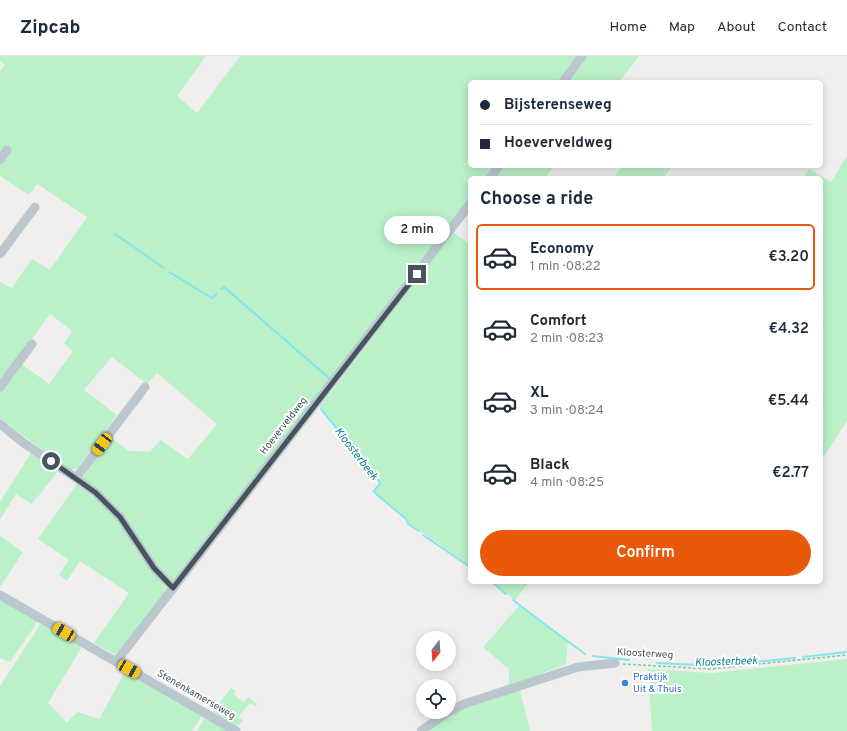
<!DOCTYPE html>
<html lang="en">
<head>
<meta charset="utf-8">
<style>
	body { margin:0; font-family:Overpass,sans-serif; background:#f6f6f7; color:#1f2937; height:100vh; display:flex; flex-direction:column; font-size:15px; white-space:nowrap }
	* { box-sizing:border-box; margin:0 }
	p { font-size:13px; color:#747a83 }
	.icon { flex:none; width:22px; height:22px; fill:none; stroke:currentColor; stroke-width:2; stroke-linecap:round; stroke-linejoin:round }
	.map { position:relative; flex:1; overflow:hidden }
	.details { position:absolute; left:468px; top:120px; width:355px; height:408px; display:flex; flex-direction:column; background:#fff; border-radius:6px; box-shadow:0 2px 10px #0003 }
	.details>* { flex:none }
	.guide { position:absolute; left:468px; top:24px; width:355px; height:88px; border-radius:6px; box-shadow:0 2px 10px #0003; display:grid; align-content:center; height:88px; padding:0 12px; background:#fff }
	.needle { width:26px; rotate:197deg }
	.tools { position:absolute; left:416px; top:575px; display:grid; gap:8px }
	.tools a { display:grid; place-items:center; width:40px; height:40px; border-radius:50%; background:#fff; box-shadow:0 2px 10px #0003; font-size:20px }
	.end { position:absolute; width:18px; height:18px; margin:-9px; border:5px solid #45545d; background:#fff; box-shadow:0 0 0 2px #fff }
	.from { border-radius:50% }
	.bubble { position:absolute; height:28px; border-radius:14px; background:#fff; box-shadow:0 2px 10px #0003; font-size:13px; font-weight:600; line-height:28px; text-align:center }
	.car { position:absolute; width:12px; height:24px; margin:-12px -6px; border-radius:5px; box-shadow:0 0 3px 1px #0007; background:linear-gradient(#f5c518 24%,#345 0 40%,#f5c518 0 76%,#345 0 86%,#f5c518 0) }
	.guide b { display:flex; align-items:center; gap:14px; height:38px; font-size:15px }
	.guide b+b { border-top:1px solid #e0e1e3 }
	.guide i { width:10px; height:10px; background:#1f2937 }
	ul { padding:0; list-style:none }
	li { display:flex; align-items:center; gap:12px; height:66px; margin:0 8px 6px; padding:0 4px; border:2px solid transparent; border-radius:6px }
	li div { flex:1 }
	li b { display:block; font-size:15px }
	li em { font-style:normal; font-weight:600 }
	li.current { border-color:#ea580c }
	li>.icon { width:36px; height:36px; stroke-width:1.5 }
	h2 { padding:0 12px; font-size:18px; line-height:48px }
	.button { display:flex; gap:8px; margin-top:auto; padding:8px 12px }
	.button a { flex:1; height:46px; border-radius:24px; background:#ea580c; color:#fff; font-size:16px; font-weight:600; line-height:46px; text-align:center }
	header { display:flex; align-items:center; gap:24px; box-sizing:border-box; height:56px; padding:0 20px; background:#fff; border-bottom:1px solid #e0e1e3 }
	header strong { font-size:19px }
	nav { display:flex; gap:22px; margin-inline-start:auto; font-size:14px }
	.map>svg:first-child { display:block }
	.green { fill:#baf1c9 }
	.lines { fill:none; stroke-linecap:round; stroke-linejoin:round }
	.stream { stroke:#84e5f0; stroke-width:2 }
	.path { stroke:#70d197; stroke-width:1.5; stroke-dasharray:3 2; stroke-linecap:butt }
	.minor { stroke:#bbc7ce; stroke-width:9 }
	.route { stroke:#45545d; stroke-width:5 }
	.shop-dot { fill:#3f7fe0; stroke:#fff; stroke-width:1.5 }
	.labels { text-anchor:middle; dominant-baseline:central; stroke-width:4; stroke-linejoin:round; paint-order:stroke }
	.street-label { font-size:10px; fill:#45545d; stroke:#fff }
	.shop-label { font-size:10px; fill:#366cbe; stroke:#fff; text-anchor:start }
	.water-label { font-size:11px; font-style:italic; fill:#078290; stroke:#fff }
</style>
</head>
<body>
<header>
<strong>Zipcab</strong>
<nav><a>Home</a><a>Map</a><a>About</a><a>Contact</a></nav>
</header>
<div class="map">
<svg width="847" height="675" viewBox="0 0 847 675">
	<rect width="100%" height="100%" fill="#f1eeee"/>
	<path class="green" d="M0 0H206L177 40 197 57 240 0H578L558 26H470V110H495L486 122H470V143L176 525H170L83 423 85 418 110 381 129 395 150 396 160 384 188 403 217 368 157 317 147 328 112 301 84 334 117 359 77 412 71 414 22 379 0 362V335L20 307 49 328 73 295 64 288 72 275 50 258 0 327V226L12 232 32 203 50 214 87 161 37 128 29 139 0 120V15L5 9 0 5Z
		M586 0H639L619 26H566Z
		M846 101 847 102V365L821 405V122H803L809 113 831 126Z
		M503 110H554L545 122H494Z
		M622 110H672L663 122H613Z
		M453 176 470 188V510L406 465 405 462 375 436 381 427 320 351Z
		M31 397 58 415 32 448 16 438 0 464V446Z
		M77 428 95 443 118 465 141 501 167 534 116 599 94 587 129 537 80 505 67 525 59 519 69 504 38 483Z
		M0 480 23 496 0 531Z
		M492 526H529L515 544Z
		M0 543 38 565 10 606 0 602Z
		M520 549 568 584 566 608 509 631V613L483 591Z
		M42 566 83 589 48 647 67 667 77 656 99 663 125 616 202 659 192 675H0V630Z
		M847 603V675H652L648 613 711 617Z
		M231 632 236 635 234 639 244 646 248 641 257 648 255 650 250 647 238 661 243 664C241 668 239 669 235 670L212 657Z
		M520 634 530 675H425L445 659Z
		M205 661 229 675H197Z"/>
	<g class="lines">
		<path class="stream" d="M115 178 164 212
			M169 216 210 241 213 242 217 237
			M221 233 224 231 330 323
			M321 353 379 425 380 428 374 435 375 437 406 463 408 468 419 475
			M423 479 470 511
			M492 526 506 538
			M513 544 543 567 585 598
			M593 600 629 604
			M803 601 847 596
			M657 607 698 609H722L795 602"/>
		<path class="path" d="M623 608 710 613 847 599"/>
		<path class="minor" d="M563 26 582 0
			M0 104 7 94
			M490 122 499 110
			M0 198 35 151
			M0 331 32 288
			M0 368 25 388 76 422 96 437 120 461 154 512 173 532
			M76 422 145 331
			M0 539 236 675
			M116 606 470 148
			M449 656 464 648 578 611 615 607
			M421 675 448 656"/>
	</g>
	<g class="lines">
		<path class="route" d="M51 405 96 437 120 461 154 512 173 532 417 218"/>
	</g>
	<circle class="shop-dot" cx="625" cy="627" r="4"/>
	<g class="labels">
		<g class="street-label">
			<text transform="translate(284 370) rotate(-52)">Hoeverveldweg</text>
			<text transform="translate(645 598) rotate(3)">Kloosterweg</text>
			<text transform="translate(196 639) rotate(30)">Stenenkamerseweg</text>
		</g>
		<g class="shop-label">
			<text x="633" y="621">Praktijk<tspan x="633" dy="12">Uit &amp; Thuis</tspan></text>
		</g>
		<g class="water-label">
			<text transform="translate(356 398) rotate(52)">Kloosterbeek</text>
			<text transform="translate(726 606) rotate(-2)">Kloosterbeek</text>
		</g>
	</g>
</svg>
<div class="tools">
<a><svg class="needle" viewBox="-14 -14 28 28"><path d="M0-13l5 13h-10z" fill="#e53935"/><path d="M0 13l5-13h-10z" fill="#747a83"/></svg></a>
<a><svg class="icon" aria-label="locate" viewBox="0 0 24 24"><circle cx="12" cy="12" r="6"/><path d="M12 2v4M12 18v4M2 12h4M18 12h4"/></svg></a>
</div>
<i class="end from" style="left:51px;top:405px"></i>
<i class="end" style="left:417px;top:218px"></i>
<div class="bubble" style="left:384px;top:160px;width:66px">2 min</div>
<i class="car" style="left:102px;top:388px;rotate:217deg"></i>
<i class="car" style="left:64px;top:576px;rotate:300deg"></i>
<i class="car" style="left:129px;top:613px;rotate:120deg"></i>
<div class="guide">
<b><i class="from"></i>Bijsterenseweg</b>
<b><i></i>Hoeverveldweg</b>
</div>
<section class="details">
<h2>Choose a ride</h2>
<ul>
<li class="current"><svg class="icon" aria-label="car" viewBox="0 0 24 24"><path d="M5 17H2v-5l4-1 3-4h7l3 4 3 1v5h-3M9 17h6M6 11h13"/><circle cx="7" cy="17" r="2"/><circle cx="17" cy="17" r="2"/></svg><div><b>Economy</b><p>1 min · 08:22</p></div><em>€3.20</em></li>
<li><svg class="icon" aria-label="car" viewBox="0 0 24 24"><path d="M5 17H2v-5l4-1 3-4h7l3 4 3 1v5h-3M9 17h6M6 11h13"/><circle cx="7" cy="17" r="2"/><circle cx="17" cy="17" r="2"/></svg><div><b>Comfort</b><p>2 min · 08:23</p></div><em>€4.32</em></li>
<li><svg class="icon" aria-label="car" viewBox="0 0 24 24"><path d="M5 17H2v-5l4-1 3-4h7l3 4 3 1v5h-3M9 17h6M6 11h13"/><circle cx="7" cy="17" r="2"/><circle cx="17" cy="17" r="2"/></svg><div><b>XL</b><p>3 min · 08:24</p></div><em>€5.44</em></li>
<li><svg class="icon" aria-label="car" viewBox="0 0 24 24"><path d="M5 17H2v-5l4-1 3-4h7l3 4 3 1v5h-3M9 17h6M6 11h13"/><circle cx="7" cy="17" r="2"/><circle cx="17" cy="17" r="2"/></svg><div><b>Black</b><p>4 min · 08:25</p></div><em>€2.77</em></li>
</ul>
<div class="button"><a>Confirm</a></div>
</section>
</div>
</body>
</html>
